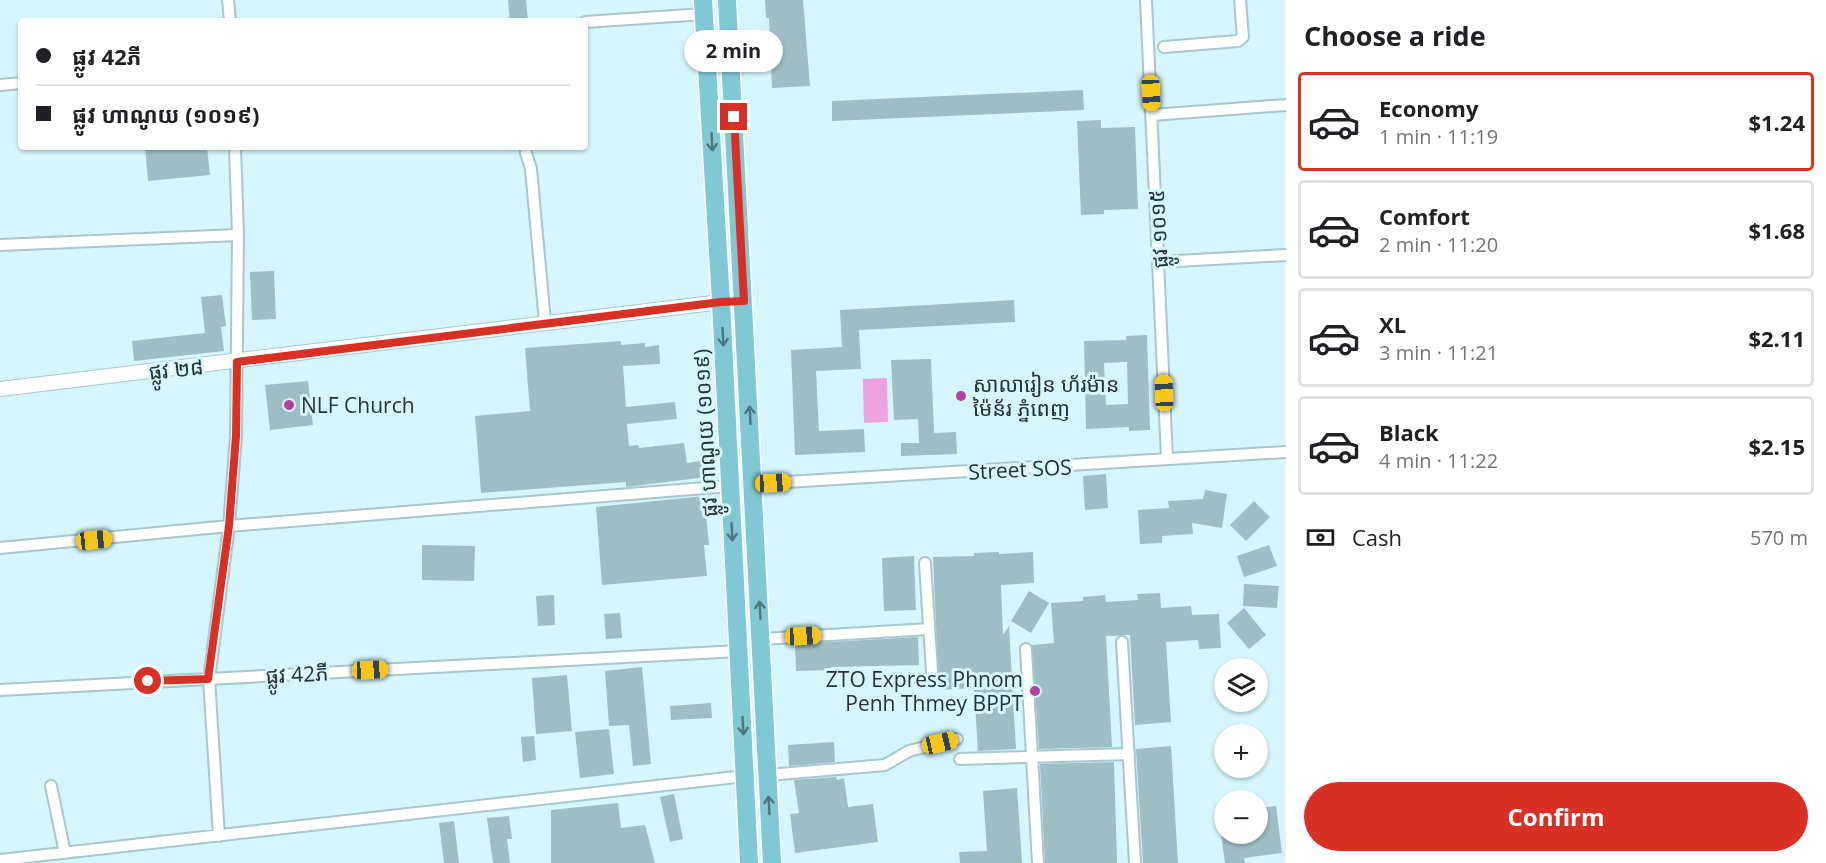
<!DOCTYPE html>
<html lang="en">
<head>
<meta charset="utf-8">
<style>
	body { margin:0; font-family:"Open Sans","Noto Sans Khmer",sans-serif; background:#f2f2f2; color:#202124; height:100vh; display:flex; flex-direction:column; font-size:22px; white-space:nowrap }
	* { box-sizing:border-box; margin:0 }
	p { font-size:20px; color:#757577 }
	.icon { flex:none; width:33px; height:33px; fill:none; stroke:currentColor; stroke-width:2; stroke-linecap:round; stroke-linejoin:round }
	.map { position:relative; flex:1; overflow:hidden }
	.side { display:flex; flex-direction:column; background:#fff; width:540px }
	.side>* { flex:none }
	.banner { position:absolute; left:18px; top:18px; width:570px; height:132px; border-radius:6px; box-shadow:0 2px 4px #0004; display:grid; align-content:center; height:132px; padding:0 18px; background:#fff }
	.buttons { position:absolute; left:1214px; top:658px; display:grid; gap:12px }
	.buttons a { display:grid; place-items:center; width:54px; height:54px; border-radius:50%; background:#fff; box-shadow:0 2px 4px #0004; font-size:30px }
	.end { position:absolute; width:27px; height:27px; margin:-14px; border:8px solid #d93025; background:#fff; box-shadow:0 0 0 3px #fff }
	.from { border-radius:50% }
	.bubble { position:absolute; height:42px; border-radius:21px; background:#fff; box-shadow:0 2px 4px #0004; font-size:20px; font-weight:700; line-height:42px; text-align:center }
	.car { position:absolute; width:18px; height:36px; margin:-18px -9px; border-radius:8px; box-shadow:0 0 4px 2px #0007; background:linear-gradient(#f5c518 24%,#345 0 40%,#f5c518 0 76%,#345 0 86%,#f5c518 0) }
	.banner b { display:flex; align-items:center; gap:21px; height:57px; font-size:22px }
	.banner b+b { border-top:2px solid #e0e0e0 }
	.banner i { width:15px; height:15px; background:#202124 }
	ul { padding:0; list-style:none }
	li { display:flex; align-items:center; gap:18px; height:99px; margin:0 12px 9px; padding:0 6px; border:3px solid #e0e0e0; border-radius:6px }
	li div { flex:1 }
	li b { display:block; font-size:22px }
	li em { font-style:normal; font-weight:700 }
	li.on { border-color:#d93025 }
	li>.icon { width:54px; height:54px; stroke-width:1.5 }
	h2 { padding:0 18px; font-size:27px; line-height:72px }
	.pay { display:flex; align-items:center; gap:15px; height:66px; padding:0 18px; font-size:22px }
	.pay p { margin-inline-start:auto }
	.cta { display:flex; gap:12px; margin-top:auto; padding:12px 18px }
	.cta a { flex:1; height:69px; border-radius:36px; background:#d93025; color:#fff; font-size:24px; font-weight:700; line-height:69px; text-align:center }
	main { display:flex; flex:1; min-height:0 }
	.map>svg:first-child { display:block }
	.green { fill:#eba4df }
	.building { fill:#9ebec5; fill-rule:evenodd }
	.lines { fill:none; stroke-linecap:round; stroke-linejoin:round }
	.minor-casing { stroke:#a7c7ce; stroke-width:14 }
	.tertiary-casing { stroke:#a7c7ce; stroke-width:16 }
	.primary-casing { stroke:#fff; stroke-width:21 }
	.minor { stroke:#fff; stroke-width:10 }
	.tertiary { stroke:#fff; stroke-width:14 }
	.primary { stroke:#80c8d4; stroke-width:18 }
	.oneway { stroke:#4e767d }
	.route { stroke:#d93025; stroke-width:8 }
	.poi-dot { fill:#af43a3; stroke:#d5f6fd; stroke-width:2 }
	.labels { text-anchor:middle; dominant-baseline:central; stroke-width:6; stroke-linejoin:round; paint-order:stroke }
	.street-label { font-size:21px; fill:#263336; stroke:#d5f6fd }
	.poi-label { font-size:21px; fill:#263336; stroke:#d5f6fd; text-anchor:start }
</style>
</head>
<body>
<main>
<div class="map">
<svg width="1286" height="863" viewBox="0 0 1286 863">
	<rect width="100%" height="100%" fill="#d5f6fd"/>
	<path class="green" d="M887 378 888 422 864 423 863 379Z"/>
	<path class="building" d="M508 0H526L528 21H510Z
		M765 0H803L810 86 772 88 769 18H766Z
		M1083 90 1084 110 832 121V101Z
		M1101 120V128L1135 127 1138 209 1104 210V214L1081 215 1077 121Z
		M145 147H207L210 175 148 181Z
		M274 271 276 319 252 320 250 272Z
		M222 295 226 326 221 327 224 351 134 361 132 341 205 333 201 297Z
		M1014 300 1015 322 859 330 861 369 816 371 819 431 864 429 865 452 795 455 791 350 842 347 840 310Z
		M1147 335 1150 430 1129 431V427L1086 429 1084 341 1126 340V336ZM1127 362 1128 404 1106 405 1104 363Z
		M621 341V345L645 343V347L659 345 660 364 623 366 626 407 675 402 677 419 627 424 629 446 638 445 639 448 684 443 687 463 705 460 707 477 626 487V482L481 493 475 416 530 411 525 348Z
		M931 359 934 433 956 432 957 454 901 456V443H919L918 419 894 420 891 360Z
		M308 381 313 425 270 430 265 385Z
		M1106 474 1108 508 1085 510 1083 476Z
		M1205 490 1227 494 1222 528 1192 523 1193 534 1162 536V543L1140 544 1138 510 1169 508 1168 501 1203 499Z
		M704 496 709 545H704L707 576 602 585 596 507Z
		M1254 501 1270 517 1246 541 1230 525Z
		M422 545 475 546 474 581 422 580Z
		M1269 545 1277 566 1244 577 1237 556Z
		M999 552V554L1033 552 1034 583 1001 585 1003 635 1009 626 1016 749 978 751 974 688 939 690 933 557 974 556V553Z
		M914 556 916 610 884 611 882 558Z
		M1244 584 1279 586 1277 608 1243 606Z
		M1029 591 1049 603 1031 633 1011 621Z
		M1160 593 1161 608 1191 606 1192 615 1219 614 1221 648 1199 649 1198 640 1166 642 1171 722 1135 725 1130 635 1106 636 1112 747 1039 749 1032 645 1054 643 1051 603 1083 601V597L1105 595 1106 602 1138 600 1137 594Z
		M554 595 555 625 538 626 536 596Z
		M1244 608 1266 635 1249 649 1227 623Z
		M620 613 622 638 606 639 604 614Z
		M918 637 919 665 831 667V670L796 671 795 644Z
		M642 667 651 764 633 766 629 725 609 726 605 671Z
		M567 675 572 731 536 734 532 678Z
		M711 703 712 718 671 720 670 706Z
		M609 729 614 774 580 778 575 732Z
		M534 736 536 760 523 762 521 737Z
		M834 742 835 762 789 766 788 745Z
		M1171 746 1178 863H1143L1136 749Z
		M1114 762 1117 863H1045L1040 764Z
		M836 777 837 780 844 778 848 807 873 804 878 842 795 853 790 814 799 813 794 780Z
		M1017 788 1022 863H960L959 852 987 851 983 791Z
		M674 794 683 839 670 842 660 797Z
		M618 803 621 828 645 825 655 863H551V810Z
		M1276 806 1282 853 1244 858 1245 863H1225L1221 834H1257V808Z
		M509 816 512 839H507L510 863H493L487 818Z
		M454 821 459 863H444L439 823Z"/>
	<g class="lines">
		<defs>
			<path id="minor" d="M228 0 230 21
				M1146 0 1167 458
				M585 22 704 14
				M1164 47 1238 41 1243 37 1240 0
				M0 85 21 83
				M1152 115 1286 105
				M526 153 531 169 545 322
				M0 245 238 235
				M1159 262 1286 255
				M753 484 1286 452
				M0 548 229 526 730 486
				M925 563 932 672
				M761 639 929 629
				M1122 642 1135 863
				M1026 649 1038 863
				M0 690 739 651
				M960 759 1129 754
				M768 775 885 765 909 751 957 739
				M51 786 65 853
				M219 836 209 679 229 526 236 436 238 235 235 147
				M0 860 745 776"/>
			<path id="tertiary" d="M0 389C241 361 481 330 721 302L744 301"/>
			<path id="primary" d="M703 0 721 302 749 863
				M727 0 772 863"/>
		</defs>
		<use href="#minor" class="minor-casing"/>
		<use href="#tertiary" class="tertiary-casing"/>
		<use href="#primary" class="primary-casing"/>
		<use href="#minor" class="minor"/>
		<use href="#tertiary" class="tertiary"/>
		<use href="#primary" class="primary"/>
	</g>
	<defs><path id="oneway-shaft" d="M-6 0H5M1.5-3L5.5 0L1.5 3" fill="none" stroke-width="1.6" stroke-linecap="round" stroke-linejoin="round" transform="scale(1.5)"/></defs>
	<g class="oneway">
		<use href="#oneway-shaft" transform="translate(712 142) rotate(87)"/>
		<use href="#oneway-shaft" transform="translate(723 337) rotate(87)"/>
		<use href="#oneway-shaft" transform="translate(750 415) rotate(-93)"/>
		<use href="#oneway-shaft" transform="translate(732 532) rotate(87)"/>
		<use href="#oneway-shaft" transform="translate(760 610) rotate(-93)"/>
		<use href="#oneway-shaft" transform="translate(743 726) rotate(87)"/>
		<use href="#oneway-shaft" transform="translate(769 805) rotate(-93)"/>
	</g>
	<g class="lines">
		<path class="route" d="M148 681 208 679 229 526 236 436 237 362 721 302 744 301 734 117"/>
	</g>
	<g class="poi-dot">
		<circle cx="961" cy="396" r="6"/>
		<circle cx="289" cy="405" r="6"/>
		<circle cx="1035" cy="691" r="6"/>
	</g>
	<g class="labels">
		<g class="street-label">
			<text transform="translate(1158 229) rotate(-93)">ផ្លូវ ១០១៥</text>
			<text transform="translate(176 369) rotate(-6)">ផ្លូវ ២៨</text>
			<text transform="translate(705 433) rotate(-93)">ផ្លូវ ហាណូយ (១០១៩)</text>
			<text transform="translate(1020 469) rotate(-3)">Street SOS</text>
			<text transform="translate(297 674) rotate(-3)">ផ្លូវ 42ភី</text>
		</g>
		<g class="poi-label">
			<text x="973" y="384">សាលារៀន ហ័រម៉ាន<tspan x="973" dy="24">ម៉ៃន័រ ភ្នំពេញ</tspan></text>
			<text x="301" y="405">NLF Church</text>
			<text x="1023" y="679" text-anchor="end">ZTO Express Phnom<tspan x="1023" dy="24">Penh Thmey BPPT</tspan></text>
		</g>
	</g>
</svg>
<div class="buttons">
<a><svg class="icon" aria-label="layers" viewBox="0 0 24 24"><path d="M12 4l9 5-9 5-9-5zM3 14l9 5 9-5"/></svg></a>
<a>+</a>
<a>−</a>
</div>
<i class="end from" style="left:148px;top:681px"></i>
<i class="end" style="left:734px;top:117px"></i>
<div class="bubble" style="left:684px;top:30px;width:99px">2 min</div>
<i class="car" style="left:1151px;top:93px;rotate:177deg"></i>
<i class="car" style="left:1164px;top:393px;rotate:358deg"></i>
<i class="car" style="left:773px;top:483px;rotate:87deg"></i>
<i class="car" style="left:94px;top:540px;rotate:84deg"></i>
<i class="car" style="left:803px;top:636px;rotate:87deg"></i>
<i class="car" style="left:370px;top:670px;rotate:87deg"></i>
<i class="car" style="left:940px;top:743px;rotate:77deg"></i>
<div class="banner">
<b><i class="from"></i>ផ្លូវ 42ភី</b>
<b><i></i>ផ្លូវ ហាណូយ (១០១៩)</b>
</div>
</div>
<section class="side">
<h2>Choose a ride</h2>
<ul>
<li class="on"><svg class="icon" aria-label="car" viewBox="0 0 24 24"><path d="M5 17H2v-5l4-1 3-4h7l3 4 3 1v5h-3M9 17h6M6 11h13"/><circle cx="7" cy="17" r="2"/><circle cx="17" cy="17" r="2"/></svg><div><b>Economy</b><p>1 min · 11:19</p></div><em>$1.24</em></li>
<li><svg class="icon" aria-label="car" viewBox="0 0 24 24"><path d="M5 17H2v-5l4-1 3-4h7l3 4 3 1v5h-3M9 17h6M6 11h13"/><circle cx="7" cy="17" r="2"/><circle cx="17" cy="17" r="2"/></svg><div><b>Comfort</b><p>2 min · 11:20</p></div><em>$1.68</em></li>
<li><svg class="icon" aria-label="car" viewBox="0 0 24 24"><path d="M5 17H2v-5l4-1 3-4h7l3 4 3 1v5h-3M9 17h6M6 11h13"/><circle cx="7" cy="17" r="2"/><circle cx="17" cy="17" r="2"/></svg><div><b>XL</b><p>3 min · 11:21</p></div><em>$2.11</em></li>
<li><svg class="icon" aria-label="car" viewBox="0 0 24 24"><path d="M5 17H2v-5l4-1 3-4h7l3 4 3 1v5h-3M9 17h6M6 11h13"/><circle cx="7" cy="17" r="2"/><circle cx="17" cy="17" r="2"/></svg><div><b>Black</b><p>4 min · 11:22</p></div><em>$2.15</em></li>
</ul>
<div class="pay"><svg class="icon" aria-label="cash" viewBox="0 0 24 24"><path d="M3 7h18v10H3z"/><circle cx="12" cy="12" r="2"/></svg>Cash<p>570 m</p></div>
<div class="cta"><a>Confirm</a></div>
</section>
</main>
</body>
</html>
